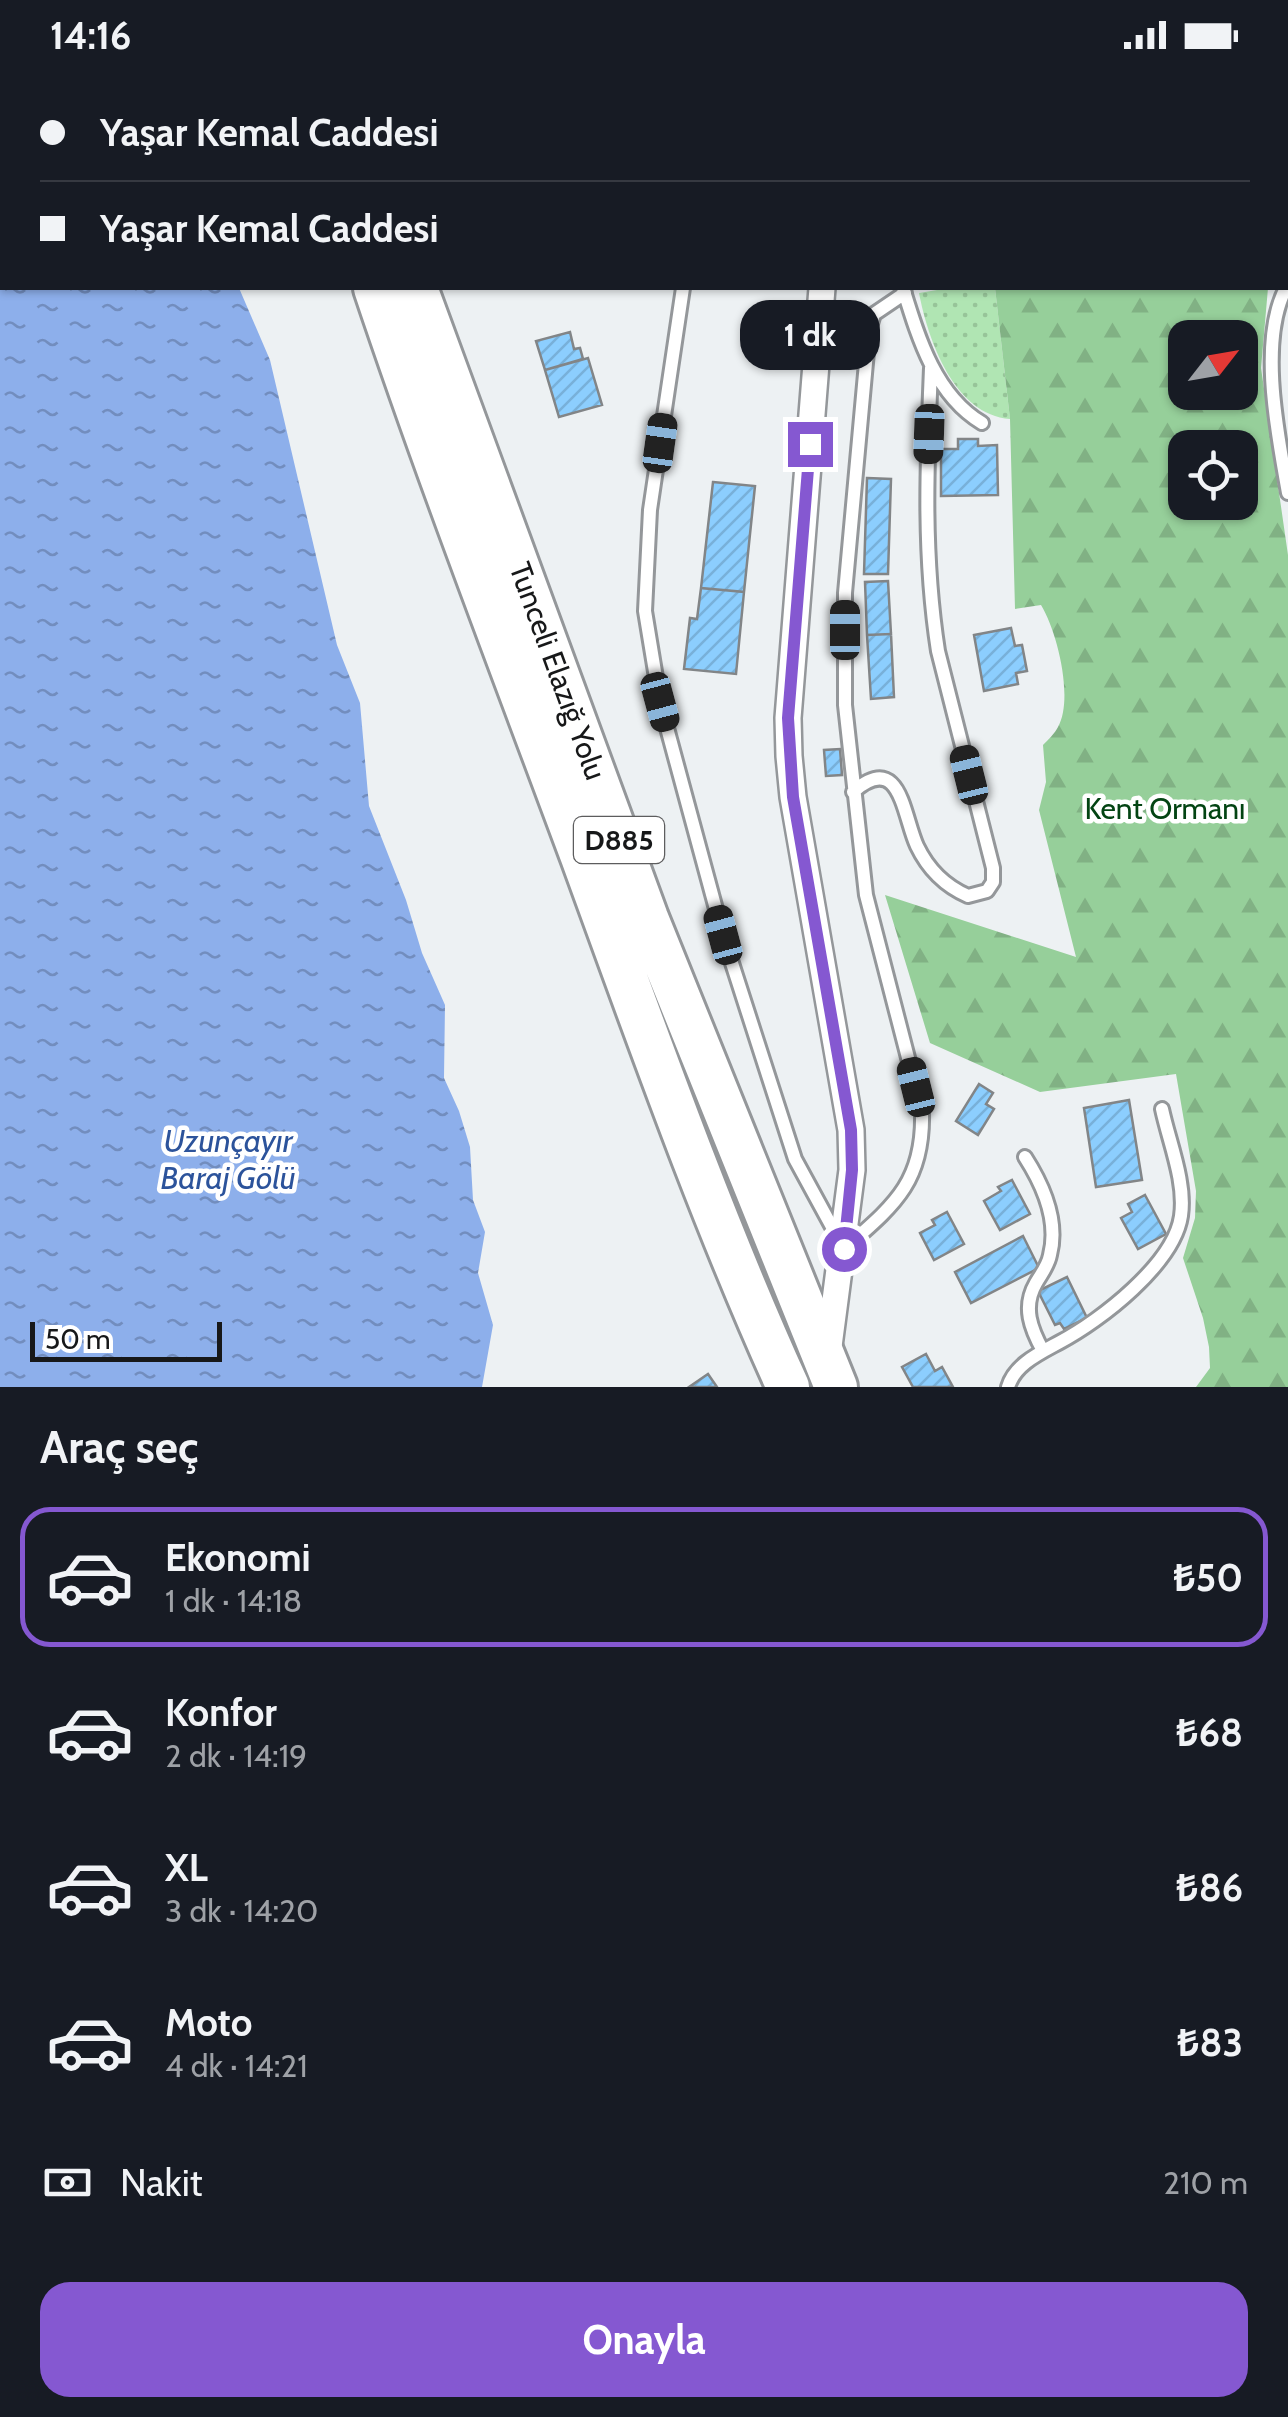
<!DOCTYPE html>
<html lang="tr">
<head>
<meta charset="utf-8">
<style>
	body { margin:0; font-family:Cabin,sans-serif; background:#242831; color:#f1f3f6; height:100vh; display:flex; flex-direction:column; font-size:38px; white-space:nowrap }
	* { box-sizing:border-box; margin:0 }
	p { font-size:32px; color:#9ea1a6 }
	.icon { flex:none; width:55px; height:55px; fill:none; stroke:currentColor; stroke-width:2; stroke-linecap:round; stroke-linejoin:round }
	.map { position:relative; height:1317px; overflow:hidden }
	.drawer { display:flex; flex-direction:column; background:#171b24; flex:1 }
	.drawer>* { flex:none }
	.guide { position:absolute; left:0px; top:0px; width:1290px; height:220px; box-shadow:0 2px 8px #0004; display:grid; align-content:center; height:220px; padding:0 40px; background:#171b24 }
	.needle { width:65px; rotate:59deg }
	.tools { position:absolute; left:1168px; top:250px; display:grid; gap:20px }
	.tools a { display:grid; place-items:center; width:90px; height:90px; border-radius:20px; background:#171b24; box-shadow:0 2px 8px #0004; font-size:50px }
	.scale { position:absolute; left:30px; bottom:25px; width:192px; box-sizing:border-box; padding-left:10px; border:5px solid #171819; border-top:0; font-size:28px; line-height:35px; white-space:nowrap; color:#171819; -webkit-text-stroke:8px #fff; paint-order:stroke }
	.end { position:absolute; width:45px; height:45px; margin:-22px; border:12px solid #8558d1; background:#fff; box-shadow:0 0 0 5px #fff }
	.from { border-radius:50% }
	.bubble { position:absolute; height:70px; border-radius:30px; background:#171b24; box-shadow:0 2px 8px #0004; font-size:32px; font-weight:700; line-height:70px; text-align:center }
	.car { position:absolute; width:30px; height:60px; margin:-30px -15px; border-radius:12px; box-shadow:0 0 8px 2px #0007; background:linear-gradient(#222 24%,#8ab4d8 0 40%,#222 0 76%,#8ab4d8 0 86%,#222 0) }
	.guide b { display:flex; align-items:center; gap:35px; height:95px; font-size:38px }
	.guide b+b { border-top:2px solid #363941 }
	.guide i { width:25px; height:25px; background:#f1f3f6 }
	ul { padding:0; list-style:none }
	li { display:flex; align-items:center; gap:30px; height:140px; margin:0 20px 15px; padding:0 20px; border:5px solid transparent; border-radius:30px }
	li div { flex:1 }
	li b { display:block; font-size:38px }
	li em { font-style:normal; font-weight:700 }
	li.on { border-color:#8558d1 }
	li>.icon { width:90px; height:90px; stroke-width:1.5 }
	h2 { padding:0 40px; font-size:45px; line-height:120px }
	.pay { display:flex; align-items:center; gap:25px; height:110px; padding:0 40px; font-size:38px }
	.pay p { margin-inline-start:auto }
	.button { display:flex; gap:20px; margin-top:auto; padding:20px 40px }
	.button a { flex:1; height:115px; border-radius:30px; background:#8558d1; color:#fff; font-size:40px; font-weight:700; line-height:115px; text-align:center }
	.status { display:flex; justify-content:space-between; align-items:center; height:70px; padding:0 50px; background:#171b24; direction:ltr }
	.status svg { height:28px; fill:currentColor }
	.map>svg:first-child { display:block }
	.grass { fill:url(#grass-dots) }
	.forest { fill:url(#forest-firs); fill-rule:evenodd }
	.water { fill:url(#water-ripples) }
	.building { fill:url(#building-hatch); stroke:#828587; stroke-width:2.5 }
	.lines { fill:none; stroke-linecap:round; stroke-linejoin:round }
	.service-casing { stroke:#94979a; stroke-width:18 }
	.minor-casing { stroke:#94979a; stroke-width:30 }
	.primary-casing { stroke:#94979a; stroke-width:48 }
	.service { stroke:#fff; stroke-width:12 }
	.minor { stroke:#fff; stroke-width:25 }
	.primary { stroke:#fff; stroke-width:42 }
	.route { stroke:#8558d1; stroke-width:12 }
	.labels { text-anchor:middle; dominant-baseline:central; stroke-width:9; stroke-linejoin:round; paint-order:stroke }
	.shield { fill:#fff; stroke:#5d5d5e; stroke-width:2.5 }
	.shield-label { font-size:28px; font-weight:bold; fill:#171819 }
	.street-label { font-size:30px; fill:#171819; stroke:#fff }
	.park-label { font-size:30px; fill:#034413; stroke:#fff }
	.water-label { font-size:32px; font-style:italic; fill:#2c539b; stroke:#fff }
</style>
</head>
<body>
<div class="status"><b>14:16</b><svg viewBox="0 0 49 12"><path d="M0 12V9h3v3zM5 12V6h3v6zM10 12V3h3v9zM15 12V0h3v12zM26 1h20v11H26zM47 4h2v5h-2z"/></svg></div>
<div class="map">
<svg width="1288" height="1317" viewBox="0 0 1288 1317">
	<defs>
		<pattern id="grass-dots" width="8" height="8" patternUnits="userSpaceOnUse" patternTransform="scale(2.5)"><rect width="8" height="8" fill="#b0e5b3"/><path d="M2 2h.1M6 6h.1" fill="none" stroke="#97c499" stroke-width="1.8" stroke-linecap="round"/></pattern>
		<pattern id="forest-firs" width="22" height="20" patternUnits="userSpaceOnUse" patternTransform="scale(2.5)"><rect width="22" height="20" fill="#96cf9a"/><path d="M5 1l3.5 6h-7zM16 11l3.5 6h-7z" fill="#81b184"/></pattern>
		<pattern id="water-ripples" width="26" height="14" patternUnits="userSpaceOnUse" patternTransform="scale(2.5)"><rect width="26" height="14" fill="#8dafeb"/><path d="M2 4q2-2 4 0t4 0M15 11q2-2 4 0t4 0" fill="none" stroke="#728dbe"/></pattern>
		<pattern id="building-hatch" width="6" height="6" patternUnits="userSpaceOnUse" patternTransform="scale(2.5)"><rect width="6" height="6" fill="#8ccefe"/><path d="M-1 1l2-2M0 6l6-6M5 7l2-2" fill="none" stroke="#78b0d9"/></pattern>
	</defs>
	<rect width="100%" height="100%" fill="#edf1f3"/>
	<path class="grass" d="M949 218H995L1010 349C954 345 928 270 919 223Z"/>
	<path class="forest" d="M996 0H1288V146V2H995Z
		M995 218H1268L1261 298 1288 485V1317H1196L1210 1298 1209 1277 1203 1248 1183 1188 1195 1148 1196 1121 1176 1004 1040 1022 930 973 885 825 1076 887 1039 740 1046 712 1043 675C1048 670 1055 663 1058 657 1074 628 1057 561 1041 535L1015 539 1010 349ZM1185 268H1240V322H1185ZM1185 378H1240V432H1185Z"/>
	<path class="water" d="M0 0 146 2H2V218H239L270 290 337 575 360 633 369 736 406 830 422 883 445 935 444 1008 459 1041 470 1077 473 1130 485 1162 478 1203 493 1255 482 1317H0Z"/>
	<path class="building" d="M570 262 574 279 580 278 583 289 545 300 536 271Z
		M588 288 602 335 559 347 545 300Z
		M958 369H978V376L997 375 998 425 941 426V379H958Z
		M867 408 891 409 888 504H864Z
		M713 412 755 416 744 522 701 518Z
		M888 511 891 564 867 565 865 512Z
		M701 518 744 522 736 604 684 599 690 548 697 549Z
		M1011 558 1015 576 1022 575 1027 601 1016 603 1018 614 984 621 974 565Z
		M891 564 894 627 871 629 867 565Z
		M840 679 842 705 826 706 824 680Z
		M979 1014 993 1023 986 1034 994 1039 978 1065 956 1051Z
		M1129 1030 1142 1110 1096 1117 1084 1038Z
		M1012 1110 1030 1144 1000 1160 984 1131 1001 1121 998 1117Z
		M1145 1125 1166 1164 1138 1179 1121 1148 1132 1142 1128 1134Z
		M947 1142 964 1174 934 1190 920 1163 935 1155 932 1150Z
		M1023 1166 1039 1198 971 1233 955 1202Z
		M1067 1207 1087 1248 1064 1259 1060 1253 1055 1255 1038 1221Z
		M926 1284 935 1301 942 1297 953 1317H913L902 1297Z
		M708 1304 717 1317H689Z"/>
	<g class="lines">
		<defs>
			<path id="service" d="M675 0 678 2
				M940 2 942 0
				M683 218 650 440 645 541 660 632 723 865 795 1089 844 1179C893 1136 924 1113 922 1042L866 825 845 635V523L869 260 874 244 905 223
				M903 218C918 267 935 325 982 353
				M1286 218C1258 271 1278 366 1288 423
				M853 722C901 680 903 746 917 776 928 799 945 816 968 826L987 821 993 812V798L938 581C923 484 927 395 931 298
				M1025 1087C1043 1115 1059 1150 1050 1185 1048 1196 1041 1204 1036 1213 1022 1237 1031 1259 1043 1281
				M1008 1317C1015 1294 1040 1283 1060 1272 1100 1251 1174 1194 1181 1146 1186 1112 1169 1072 1162 1039"/>
			<path id="minor" d="M773 0 774 2
				M885 2 886 0
				M822 218 788 648 789 686 793 727 851 1060 852 1100 828 1284"/>
			<path id="primary" d="M288 0 290 2
				M334 0 335 2
				M375 218C439 409 512 598 582 787 647 965 710 1145 788 1317
				M416 218 647 848 836 1317"/>
		</defs>
		<use href="#service" class="service-casing"/>
		<use href="#minor" class="minor-casing"/>
		<use href="#primary" class="primary-casing"/>
		<use href="#service" class="service"/>
		<use href="#minor" class="minor"/>
		<use href="#primary" class="primary"/>
	</g>
	<g class="lines">
		<path class="route" d="M810 374 788 648 793 727 851 1060 852 1100 844 1179"/>
	</g>
	<g class="labels">
		<rect class="shield" x="574" y="747" width="90" height="46" rx="8"/>
		<g class="shield-label">
			<text x="619" y="770">D885</text>
		</g>
		<g class="street-label">
			<text transform="translate(558 601) rotate(70)">Tunceli Elazığ Yolu</text>
		</g>
		<g class="park-label">
			<text x="1165" y="738">Kent Ormanı</text>
		</g>
		<g class="water-label">
			<text x="228" y="1070">Uzunçayır<tspan x="228" dy="37">Baraj Gölü</tspan></text>
		</g>
	</g>
</svg>
<div class="tools">
<a><svg class="needle" viewBox="-14 -14 28 28"><path d="M0-13l5 13h-10z" fill="#e53935"/><path d="M0 13l5-13h-10z" fill="#9ea1a6"/></svg></a>
<a><svg class="icon" aria-label="locate" viewBox="0 0 24 24"><circle cx="12" cy="12" r="6"/><path d="M12 2v4M12 18v4M2 12h4M18 12h4"/></svg></a>
</div>
<div class="scale">50 m</div>
<i class="end from" style="left:844px;top:1179px"></i>
<i class="end" style="left:810px;top:374px"></i>
<div class="bubble" style="left:740px;top:230px;width:140px">1 dk</div>
<i class="car" style="left:929px;top:364px;rotate:182deg"></i>
<i class="car" style="left:660px;top:373px;rotate:8deg"></i>
<i class="car" style="left:845px;top:560px;rotate:0deg"></i>
<i class="car" style="left:660px;top:632px;rotate:165deg"></i>
<i class="car" style="left:969px;top:705px;rotate:346deg"></i>
<i class="car" style="left:723px;top:865px;rotate:345deg"></i>
<i class="car" style="left:916px;top:1017px;rotate:346deg"></i>
<div class="guide">
<b><i class="from"></i>Yaşar Kemal Caddesi</b>
<b><i></i>Yaşar Kemal Caddesi</b>
</div>
</div>
<section class="drawer">
<h2>Araç seç</h2>
<ul>
<li class="on"><svg class="icon" aria-label="car" viewBox="0 0 24 24"><path d="M5 17H2v-5l4-1 3-4h7l3 4 3 1v5h-3M9 17h6M6 11h13"/><circle cx="7" cy="17" r="2"/><circle cx="17" cy="17" r="2"/></svg><div><b>Ekonomi</b><p>1 dk · 14:18</p></div><em>₺50</em></li>
<li><svg class="icon" aria-label="car" viewBox="0 0 24 24"><path d="M5 17H2v-5l4-1 3-4h7l3 4 3 1v5h-3M9 17h6M6 11h13"/><circle cx="7" cy="17" r="2"/><circle cx="17" cy="17" r="2"/></svg><div><b>Konfor</b><p>2 dk · 14:19</p></div><em>₺68</em></li>
<li><svg class="icon" aria-label="car" viewBox="0 0 24 24"><path d="M5 17H2v-5l4-1 3-4h7l3 4 3 1v5h-3M9 17h6M6 11h13"/><circle cx="7" cy="17" r="2"/><circle cx="17" cy="17" r="2"/></svg><div><b>XL</b><p>3 dk · 14:20</p></div><em>₺86</em></li>
<li><svg class="icon" aria-label="car" viewBox="0 0 24 24"><path d="M5 17H2v-5l4-1 3-4h7l3 4 3 1v5h-3M9 17h6M6 11h13"/><circle cx="7" cy="17" r="2"/><circle cx="17" cy="17" r="2"/></svg><div><b>Moto</b><p>4 dk · 14:21</p></div><em>₺83</em></li>
</ul>
<div class="pay"><svg class="icon" aria-label="cash" viewBox="0 0 24 24"><path d="M3 7h18v10H3z"/><circle cx="12" cy="12" r="2"/></svg>Nakit<p>210 m</p></div>
<div class="button"><a>Onayla</a></div>
</section>
</body>
</html>
